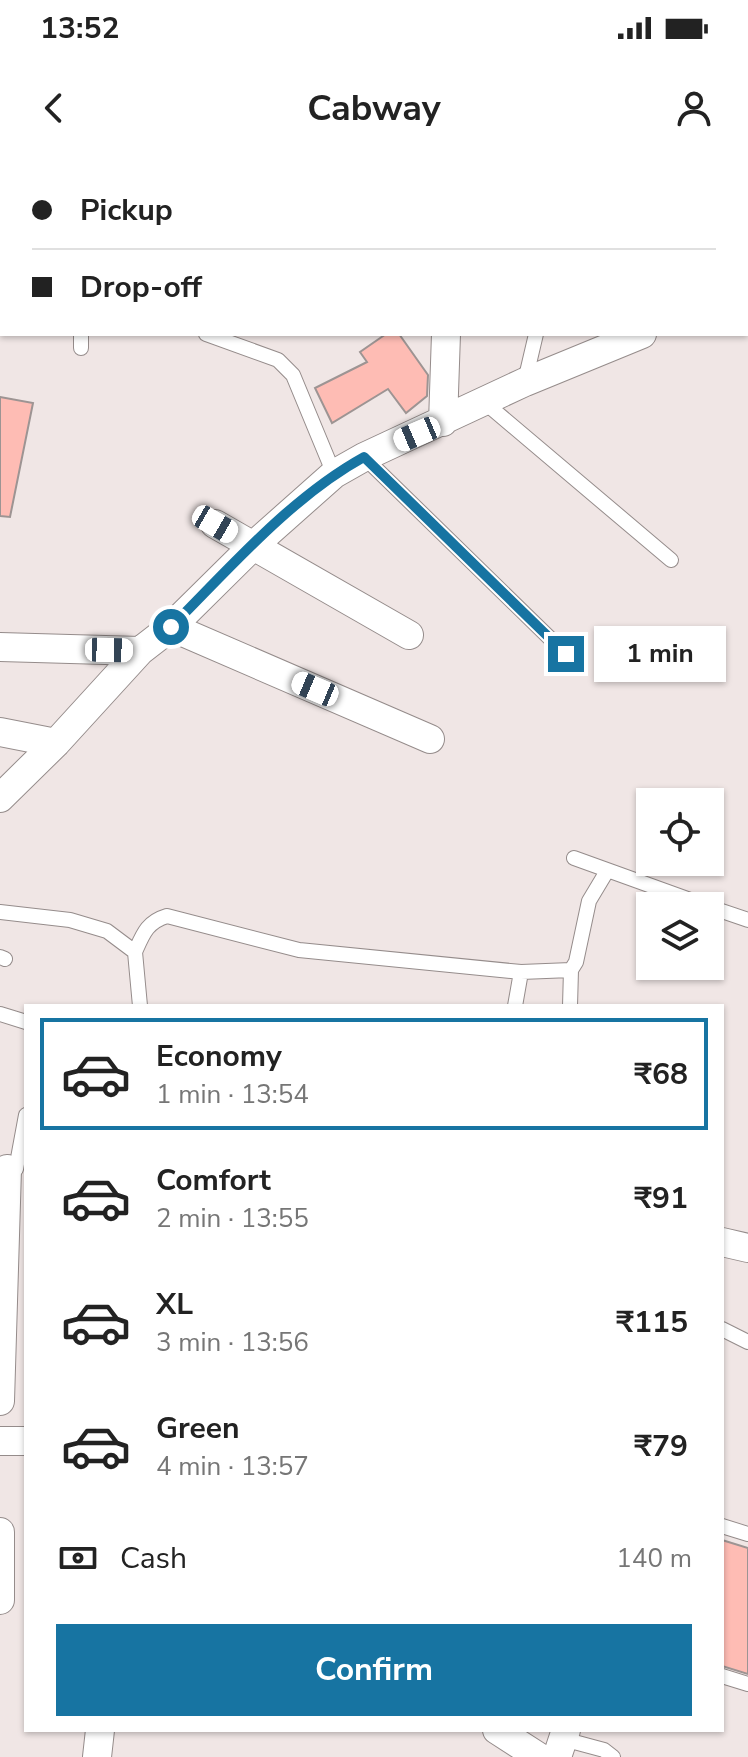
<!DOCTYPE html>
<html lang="en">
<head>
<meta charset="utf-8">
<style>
	body { margin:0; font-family:"Nunito Sans",sans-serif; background:#f2f2f2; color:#222; height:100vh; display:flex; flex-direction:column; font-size:30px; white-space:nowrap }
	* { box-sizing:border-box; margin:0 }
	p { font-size:26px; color:#767676 }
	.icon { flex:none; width:44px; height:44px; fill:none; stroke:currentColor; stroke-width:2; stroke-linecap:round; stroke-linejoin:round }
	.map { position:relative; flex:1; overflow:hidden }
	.drawer { position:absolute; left:24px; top:844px; width:700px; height:728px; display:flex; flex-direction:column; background:#fff; border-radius:0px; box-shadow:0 2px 6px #0004 }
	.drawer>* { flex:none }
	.hud { position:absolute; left:0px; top:0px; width:748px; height:176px; box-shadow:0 2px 6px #0004; display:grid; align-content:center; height:176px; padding:0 32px; background:#fff }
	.fabs { position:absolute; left:636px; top:628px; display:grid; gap:16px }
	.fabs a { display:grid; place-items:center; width:88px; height:88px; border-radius:0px; background:#fff; box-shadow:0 2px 6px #0004; font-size:40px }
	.end { position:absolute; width:36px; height:36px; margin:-18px; border:10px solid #1774a2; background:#fff; box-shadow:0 0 0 4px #fff }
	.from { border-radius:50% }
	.bubble { position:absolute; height:56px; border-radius:0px; background:#fff; box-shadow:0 2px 6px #0004; font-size:26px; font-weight:700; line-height:56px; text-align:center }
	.car { position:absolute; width:24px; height:48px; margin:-24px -12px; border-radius:10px; box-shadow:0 0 6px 2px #0007; background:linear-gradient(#fff 24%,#345 0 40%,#fff 0 76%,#345 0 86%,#fff 0) }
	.hud b { display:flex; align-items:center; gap:28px; height:76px; font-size:30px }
	.hud b+b { border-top:2px solid #e0e0e0 }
	.hud i { width:20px; height:20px; background:#222 }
	ul { padding:14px 0 0; list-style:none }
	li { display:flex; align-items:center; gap:24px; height:112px; margin:0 16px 12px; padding:0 16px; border:4px solid transparent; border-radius:0px }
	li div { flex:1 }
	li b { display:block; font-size:30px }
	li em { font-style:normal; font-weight:700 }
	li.on { border-color:#1774a2 }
	li>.icon { width:72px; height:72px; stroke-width:1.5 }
	.pay { display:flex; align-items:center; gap:20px; height:88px; padding:0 32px; font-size:30px }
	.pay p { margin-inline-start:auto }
	.cta { display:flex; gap:16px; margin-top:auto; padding:16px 32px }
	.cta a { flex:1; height:92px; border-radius:0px; background:#1774a2; color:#fff; font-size:32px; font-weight:700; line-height:92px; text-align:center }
	.status { display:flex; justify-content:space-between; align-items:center; height:56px; padding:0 40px; background:#fff; direction:ltr }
	.status svg { height:22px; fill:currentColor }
	header { display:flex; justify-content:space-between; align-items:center; height:104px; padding:0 32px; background:#fff; font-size:36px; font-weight:700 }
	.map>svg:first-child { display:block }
	.building { fill:#febcb4; stroke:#9d9493; stroke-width:2 }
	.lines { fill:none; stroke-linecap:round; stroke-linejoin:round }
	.lane-casing { stroke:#958c8b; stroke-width:16 }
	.street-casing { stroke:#958c8b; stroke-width:30 }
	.lane { stroke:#fff; stroke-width:14 }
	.street { stroke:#fff; stroke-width:28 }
	.route { stroke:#1774a2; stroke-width:10 }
</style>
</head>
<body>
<div class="status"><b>13:52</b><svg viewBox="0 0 49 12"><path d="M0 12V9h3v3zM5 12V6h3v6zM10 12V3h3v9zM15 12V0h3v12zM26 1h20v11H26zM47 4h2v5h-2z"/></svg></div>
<header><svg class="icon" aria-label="back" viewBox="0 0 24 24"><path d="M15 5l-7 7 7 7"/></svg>Cabway<svg class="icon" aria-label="person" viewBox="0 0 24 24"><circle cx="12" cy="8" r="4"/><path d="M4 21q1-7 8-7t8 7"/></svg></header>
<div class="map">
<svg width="748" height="1597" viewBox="0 0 748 1597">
	<rect width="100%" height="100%" fill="#f0e6e5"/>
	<path class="building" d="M386 174H399L428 215 427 236 406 253 388 229 332 263 315 228 367 202 360 192Z
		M0 237 33 243 10 357 0 356Z
		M722 1380 748 1388V1514L722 1506Z"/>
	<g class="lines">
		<defs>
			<path id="lane" d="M721 2V0
				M81 174V188
				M206 174 278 200 293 215 334 314
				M525 221 536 174
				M483 241 671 400
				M364 297 566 494
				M574 698 707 746
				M710 747 748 760
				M0 752 70 760 107 771 135 792C143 774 147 762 167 756L299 790 521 812 515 846
				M135 792 140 846
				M0 797 5 799
				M521 812 571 810 576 802 589 741 607 711
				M570 846 571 810
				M0 854 26 862
				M16 1009 26 955
				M722 1169 748 1182
				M722 1366 748 1374
				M722 1516 748 1524
				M563 1579 604 1590 613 1597"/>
			<path id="street" d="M466 2V0
				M0 6 2 7
				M746 128 748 127
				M443 262 446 174
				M215 364 409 475
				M171 467 430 579
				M0 487 140 491
				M0 572 56 583
				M0 638 56 583 140 491 171 467 254 385 334 314 364 297 525 222 642 174
				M722 1082 748 1088
				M0 1241 7 1009
				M0 1281H26
				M0 1372V1440
				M497 1570 539 1597
				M97 1597 100 1570
				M557 1597 566 1570"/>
		</defs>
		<use href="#lane" class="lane-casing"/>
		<use href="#street" class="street-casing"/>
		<use href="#lane" class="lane"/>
		<use href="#street" class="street"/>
	</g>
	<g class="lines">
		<path class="route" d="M171 467C230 408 290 338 364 297L566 494"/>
	</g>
</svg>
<div class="fabs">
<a><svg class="icon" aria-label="locate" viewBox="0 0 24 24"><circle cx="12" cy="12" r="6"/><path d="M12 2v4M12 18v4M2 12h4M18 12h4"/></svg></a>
<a><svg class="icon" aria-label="layers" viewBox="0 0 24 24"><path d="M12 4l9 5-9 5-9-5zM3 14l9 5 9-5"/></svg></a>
</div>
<i class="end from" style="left:171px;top:467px"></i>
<i class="end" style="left:566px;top:494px"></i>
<div class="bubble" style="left:594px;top:466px;width:132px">1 min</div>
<i class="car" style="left:417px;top:274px;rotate:247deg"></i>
<i class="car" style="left:215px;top:364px;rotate:120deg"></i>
<i class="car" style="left:109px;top:490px;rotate:91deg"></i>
<i class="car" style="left:315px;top:529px;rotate:293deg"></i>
<div class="hud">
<b><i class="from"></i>Pickup</b>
<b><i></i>Drop-off</b>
</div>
<section class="drawer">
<ul>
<li class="on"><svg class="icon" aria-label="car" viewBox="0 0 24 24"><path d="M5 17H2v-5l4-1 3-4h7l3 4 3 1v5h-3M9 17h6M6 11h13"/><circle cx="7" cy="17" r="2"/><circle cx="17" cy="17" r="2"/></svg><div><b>Economy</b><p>1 min · 13:54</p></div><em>₹68</em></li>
<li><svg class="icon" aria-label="car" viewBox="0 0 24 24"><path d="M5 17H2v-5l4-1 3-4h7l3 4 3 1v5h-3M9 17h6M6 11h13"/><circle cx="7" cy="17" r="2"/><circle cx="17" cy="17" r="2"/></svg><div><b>Comfort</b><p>2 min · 13:55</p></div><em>₹91</em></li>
<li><svg class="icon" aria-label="car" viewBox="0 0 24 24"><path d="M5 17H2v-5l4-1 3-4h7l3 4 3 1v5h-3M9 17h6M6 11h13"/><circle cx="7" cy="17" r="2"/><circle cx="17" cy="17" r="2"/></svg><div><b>XL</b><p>3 min · 13:56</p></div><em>₹115</em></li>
<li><svg class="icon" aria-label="car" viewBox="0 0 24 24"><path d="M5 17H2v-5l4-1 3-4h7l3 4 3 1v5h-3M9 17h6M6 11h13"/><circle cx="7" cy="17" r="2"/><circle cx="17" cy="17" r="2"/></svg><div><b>Green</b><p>4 min · 13:57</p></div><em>₹79</em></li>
</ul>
<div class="pay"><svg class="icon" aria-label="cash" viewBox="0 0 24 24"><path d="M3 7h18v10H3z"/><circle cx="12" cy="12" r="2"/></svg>Cash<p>140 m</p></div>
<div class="cta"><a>Confirm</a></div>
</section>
</div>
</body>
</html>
